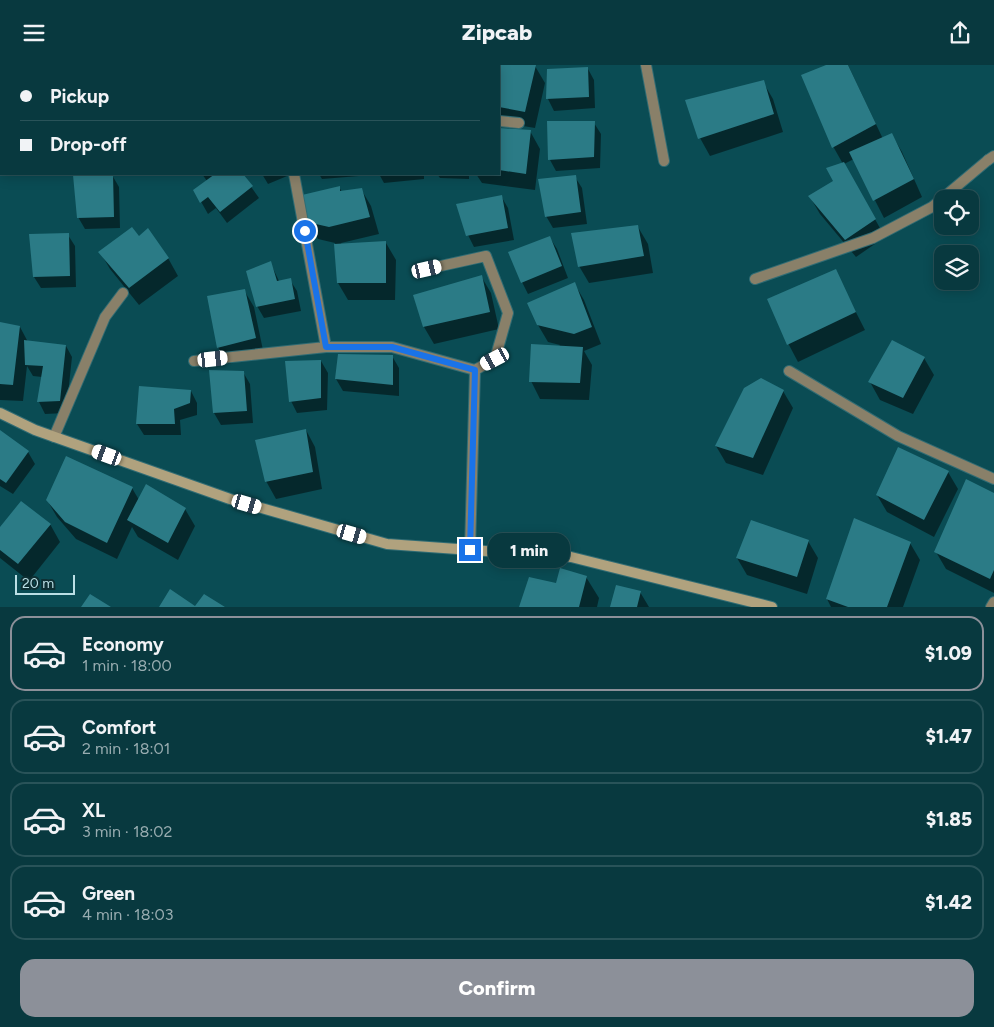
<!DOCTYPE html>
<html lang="en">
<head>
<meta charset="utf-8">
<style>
	body { margin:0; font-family:Figtree,sans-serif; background:#16444a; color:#f1f3f6; height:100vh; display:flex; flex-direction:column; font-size:19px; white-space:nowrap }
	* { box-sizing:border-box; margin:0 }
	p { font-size:16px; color:#98acb0 }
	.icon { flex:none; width:28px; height:28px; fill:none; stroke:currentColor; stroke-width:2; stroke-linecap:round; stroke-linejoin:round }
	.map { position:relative; height:542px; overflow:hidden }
	.side { display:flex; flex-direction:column; background:#08393f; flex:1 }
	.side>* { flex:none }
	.hud { position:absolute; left:0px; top:0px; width:500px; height:110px; box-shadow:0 2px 12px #0003,0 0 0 1px #295359; display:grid; align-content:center; height:110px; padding:0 20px; background:#08393f }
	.buttons { position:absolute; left:934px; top:125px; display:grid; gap:10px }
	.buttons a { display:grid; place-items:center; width:45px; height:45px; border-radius:10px; background:#08393f; box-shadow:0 2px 12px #0003,0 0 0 1px #295359; font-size:25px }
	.scale { position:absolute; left:15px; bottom:12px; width:60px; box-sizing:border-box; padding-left:5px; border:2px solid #bbdfe5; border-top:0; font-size:14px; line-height:18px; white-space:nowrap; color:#bbdfe5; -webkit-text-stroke:4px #0e2f33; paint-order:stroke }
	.end { position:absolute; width:22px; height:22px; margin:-11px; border:6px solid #1a73e8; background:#fff; box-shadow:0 0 0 2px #fff }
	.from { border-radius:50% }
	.bubble { position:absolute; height:35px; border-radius:15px; background:#08393f; box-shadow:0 2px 12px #0003,0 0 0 1px #295359; font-size:16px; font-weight:800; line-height:35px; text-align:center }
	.car { position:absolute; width:15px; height:30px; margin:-15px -8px; border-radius:6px; box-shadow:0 0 4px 1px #0007; background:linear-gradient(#fff 24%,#345 0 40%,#fff 0 76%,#345 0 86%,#fff 0) }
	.hud b { display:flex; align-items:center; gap:18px; height:48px; font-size:19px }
	.hud b+b { border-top:1px solid #295359 }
	.hud i { width:12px; height:12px; background:#f1f3f6 }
	ul { padding:9px 0 0; list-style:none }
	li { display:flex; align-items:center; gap:15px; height:75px; margin:0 10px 8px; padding:0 10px; border:2px solid #295359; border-radius:15px }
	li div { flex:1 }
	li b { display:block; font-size:19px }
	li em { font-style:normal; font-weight:800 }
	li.on { border-color:#8c9099 }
	li>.icon { width:45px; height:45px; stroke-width:1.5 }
	.cta { display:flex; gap:10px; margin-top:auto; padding:10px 20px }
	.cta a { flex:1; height:58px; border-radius:15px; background:#8c9099; color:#fff; font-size:20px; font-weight:800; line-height:58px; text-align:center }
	header { display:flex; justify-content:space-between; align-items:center; height:65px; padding:0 20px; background:#08393f; font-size:22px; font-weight:800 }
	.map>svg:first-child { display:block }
	.shadow { fill:#0007 }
	.building { fill:#2b7b86 }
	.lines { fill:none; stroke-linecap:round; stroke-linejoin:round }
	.lane-casing { stroke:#316c74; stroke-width:12 }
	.street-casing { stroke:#316c74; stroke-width:12 }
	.secondary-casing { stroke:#316c74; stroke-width:12 }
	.lane { stroke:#898069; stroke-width:10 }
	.street { stroke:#898069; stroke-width:10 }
	.secondary { stroke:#b0a27e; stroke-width:10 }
	.route { stroke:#1a73e8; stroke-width:6 }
</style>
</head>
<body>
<header><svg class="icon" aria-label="menu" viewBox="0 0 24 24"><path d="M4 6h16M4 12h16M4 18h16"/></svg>Zipcab<svg class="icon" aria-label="share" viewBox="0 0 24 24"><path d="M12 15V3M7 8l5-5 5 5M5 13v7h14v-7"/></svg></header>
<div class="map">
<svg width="994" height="542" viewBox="0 0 994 542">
	<rect width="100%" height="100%" fill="#0a4c54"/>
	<path class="shadow" d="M0 0H82L83 1H1V61Z
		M182 0H229L230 1H182Z
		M327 0H367L383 1H327Z
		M492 0 535 1 545 18 535 63 499 57V1H491Z
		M829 0H848L883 74 892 70 902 87 922 132 884 153 854 94 844 99 885 172 856 192 820 149 810 132 835 117 843 99 834 83 803 11Z
		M588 4 594 15 595 43 554 46 548 34V5Z
		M763 17 773 34 783 67 710 91 700 73Z
		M594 58 601 69 600 103 556 106 550 95Z
		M499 65 530 66 540 84 535 125 482 118 476 109H499Z
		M202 109H242L259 133 227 158 216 143 208 149 195 126 207 116Z
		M262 109H292L268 119Z
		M319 109H359V111L322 114Z
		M379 109H424V114L384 118Z
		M437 109H469V114L440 113Z
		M112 110 119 122 120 163 85 164 78 152Z
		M575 112 582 123 587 159 553 163 546 151Z
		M339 122 342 127 361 124 371 141 379 169 341 178 342 180 386 178 396 195 395 235H348L338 218 335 178 318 174 308 157Z
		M501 131 508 143 514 175 474 182 468 170Z
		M638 162 648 179 653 208 589 218 579 201Z
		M68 170 75 181 76 222 41 223 34 212Z
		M139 173 168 193 178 211 139 240 110 204 100 187Z
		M550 173 557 184 568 213 528 229 522 217Z
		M270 197 279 216 290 215 297 226 301 246 264 253 257 241Z
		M835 206 865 265 798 297 789 280 769 234Z
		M481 211 491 228 499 264 434 279 424 262 415 231Z
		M574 218 584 235 601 279 584 286 592 300 589 335 540 334 531 316 560 280 548 277 538 260Z
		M244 225 254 242 264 290 228 299 218 282Z
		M0 258 20 262 28 277 66 281 72 292 66 348 45 349 39 337 42 312 33 311 27 301 23 336 0 335Z
		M392 291 399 303V331L343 326 336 314Z
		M924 293 934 310 913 349 880 335 870 317Z
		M321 296 328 308 327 345 297 348 291 336Z
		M210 306 243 307 250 319 253 358 221 360 214 348Z
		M191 326 197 338V350L180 355 181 370H144L137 359Z
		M783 326 793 343 763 410 726 398 716 381Z
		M306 365 315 382 322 424 276 434 266 416Z
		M0 367 28 387 35 399 13 429 0 421Z
		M66 393 132 423 139 435 185 444 195 461 178 495 138 472 132 462 117 494 76 474 57 452 47 435Z
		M948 407 958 424 934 472 887 447 877 430Z
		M994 429V528L946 504 936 487Z
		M50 459 60 477 29 516 0 493V464Z
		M808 476 818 493 807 529 747 510 737 493Z
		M910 478 920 495 903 542H831L827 534Z
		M586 512 599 533 597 542H520L555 520Z
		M640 527 649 542H611Z"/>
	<path class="building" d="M499 0H536L525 47 499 42Z
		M826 0H848L876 59 832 83 801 10Z
		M588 2 589 32 546 34 547 4Z
		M764 15 774 49 698 74 685 35Z
		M547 56H595L594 92 548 95Z
		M499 63 531 65 526 109 499 105Z
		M892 68 914 114 873 136 849 87Z
		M844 97 876 154 845 175 808 131 833 116 826 103Z
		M113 109 114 152 77 153 73 110Z
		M215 109H243L253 121 220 147 208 132 200 138 193 125Z
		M576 110 581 147 545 152 538 114Z
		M340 121V126L362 123 370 152 329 162 307 157 302 130Z
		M502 130 508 163 466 171 456 139Z
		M638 160 644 191 578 202 571 168Z
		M132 162 139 171 148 163 169 193 129 223 98 187Z
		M69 168 70 211 33 212 29 169Z
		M550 171 562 201 521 218 508 187Z
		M386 176V218H337L334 179Z
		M271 196 277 216 291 213 295 234 256 242 246 206Z
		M836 204 856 247 787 280 767 234Z
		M482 210 490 247 423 262 413 230Z
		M575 217 592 262 574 269 537 260 527 238Z
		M245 224 256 273 217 283 207 231Z
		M0 257 20 261 13 320 0 319Z
		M24 275 66 280 60 336 37 337 43 301 25 300Z
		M892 275 925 292 903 333 868 317Z
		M531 279 583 282 580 318 529 317Z
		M338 289 393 290V320L335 314Z
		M321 295V333L289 337 285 296Z
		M209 305 244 306 247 346 213 348Z
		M761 313 784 325 753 393 715 381 744 323Z
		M139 321 191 325 190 338 174 344 175 359H136Z
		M306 364 313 407 265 417 255 375Z
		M0 365 29 386 6 418 0 414Z
		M898 382 949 406 924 455 876 430Z
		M66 391 133 422 107 478 65 457 46 435Z
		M966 414 994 428V505L990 514 934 487Z
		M146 419 186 443 168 478 127 455Z
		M21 436 51 459 18 499 0 485V462Z
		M854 453 911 477 887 542H848L826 534Z
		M751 455 809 475 797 512 736 493Z
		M560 503 587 511 579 542H519L529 512 556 518Z
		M616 520 641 526 637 542H610Z
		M170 524 195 541 204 529 225 542H159Z
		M90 529 111 542H81Z"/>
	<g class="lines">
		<defs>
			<path id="lane" d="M755 214 873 173 932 142 988 95"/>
			<path id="street" d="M173 0V1
				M250 0 251 1
				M646 0 664 96
				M476 1 477 0
				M499 56 519 58
				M988 95 994 91
				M294 109 326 282
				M194 296 326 282H392L475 305 495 294 508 248 486 191 427 204
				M789 306 898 371 994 414
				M54 372 105 252 123 228
				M470 485 475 305
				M991 542 994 537"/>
			<path id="secondary" d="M0 348 35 365 230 434 387 479 571 492 772 542"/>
		</defs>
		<use href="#lane" class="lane-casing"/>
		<use href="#street" class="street-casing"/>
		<use href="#secondary" class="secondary-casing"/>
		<use href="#lane" class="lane"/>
		<use href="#street" class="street"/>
		<use href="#secondary" class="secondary"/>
	</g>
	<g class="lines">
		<path class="route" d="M305 166 326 282H392L475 305 470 485"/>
	</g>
</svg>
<div class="buttons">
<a><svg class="icon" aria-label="locate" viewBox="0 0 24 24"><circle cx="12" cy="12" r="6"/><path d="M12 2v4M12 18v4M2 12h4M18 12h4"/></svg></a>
<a><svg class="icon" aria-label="layers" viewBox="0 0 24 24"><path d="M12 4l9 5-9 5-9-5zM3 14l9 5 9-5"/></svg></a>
</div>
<div class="scale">20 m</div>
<i class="end from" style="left:305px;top:166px"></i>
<i class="end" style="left:470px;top:485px"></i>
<div class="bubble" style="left:488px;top:468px;width:82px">1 min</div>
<i class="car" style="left:427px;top:204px;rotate:77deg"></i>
<i class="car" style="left:213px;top:294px;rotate:84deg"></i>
<i class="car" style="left:495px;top:294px;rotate:242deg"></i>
<i class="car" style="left:107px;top:390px;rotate:290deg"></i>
<i class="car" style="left:247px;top:439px;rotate:106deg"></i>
<i class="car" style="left:352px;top:469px;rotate:106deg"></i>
<div class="hud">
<b><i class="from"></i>Pickup</b>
<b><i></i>Drop-off</b>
</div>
</div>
<section class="side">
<ul>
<li class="on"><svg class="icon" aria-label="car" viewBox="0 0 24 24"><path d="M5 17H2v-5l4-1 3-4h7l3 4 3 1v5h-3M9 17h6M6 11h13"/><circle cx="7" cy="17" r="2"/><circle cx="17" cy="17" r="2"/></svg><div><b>Economy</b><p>1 min · 18:00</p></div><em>$1.09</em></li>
<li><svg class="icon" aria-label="car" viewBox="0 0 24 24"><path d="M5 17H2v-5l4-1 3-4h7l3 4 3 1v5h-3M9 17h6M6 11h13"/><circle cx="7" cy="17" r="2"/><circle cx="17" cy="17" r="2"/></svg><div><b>Comfort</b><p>2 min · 18:01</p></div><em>$1.47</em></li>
<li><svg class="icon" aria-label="car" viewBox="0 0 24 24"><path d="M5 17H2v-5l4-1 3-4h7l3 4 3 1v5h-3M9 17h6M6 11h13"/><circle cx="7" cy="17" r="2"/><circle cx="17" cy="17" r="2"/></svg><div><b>XL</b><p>3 min · 18:02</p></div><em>$1.85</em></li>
<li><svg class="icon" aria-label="car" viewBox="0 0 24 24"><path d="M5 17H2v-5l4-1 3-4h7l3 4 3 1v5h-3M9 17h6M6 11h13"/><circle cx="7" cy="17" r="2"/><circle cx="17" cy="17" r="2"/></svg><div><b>Green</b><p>4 min · 18:03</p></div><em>$1.42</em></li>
</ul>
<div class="cta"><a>Confirm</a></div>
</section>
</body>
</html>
